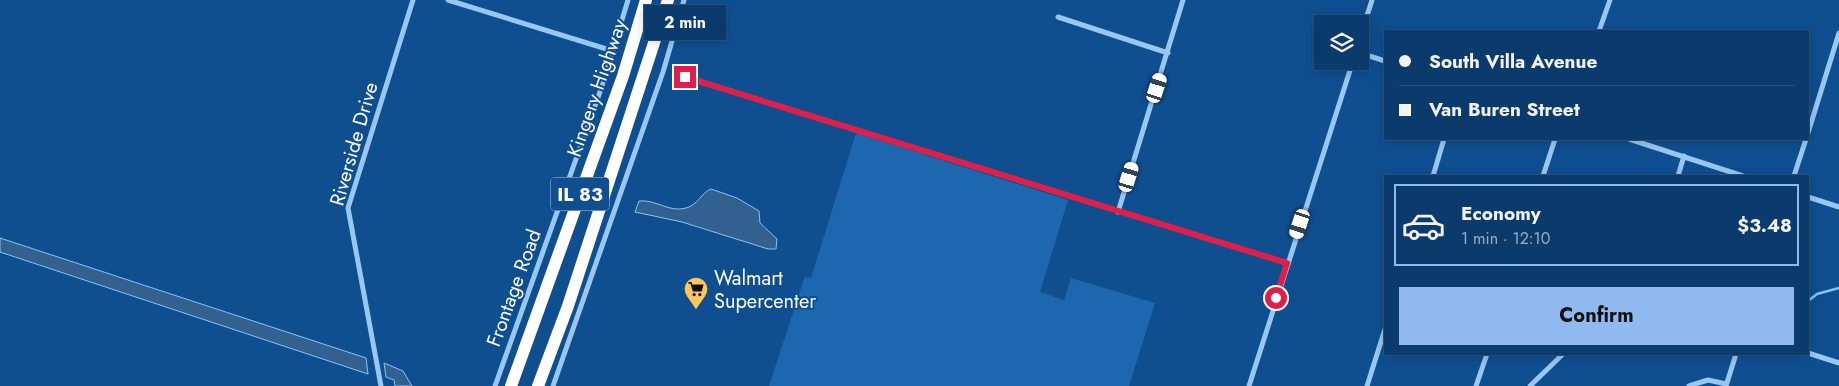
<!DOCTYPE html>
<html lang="en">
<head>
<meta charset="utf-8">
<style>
	body { margin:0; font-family:Jost,sans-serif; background:#144272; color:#f1f3f6; height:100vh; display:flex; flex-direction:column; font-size:19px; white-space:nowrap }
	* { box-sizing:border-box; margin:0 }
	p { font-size:16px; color:#9aadc2 }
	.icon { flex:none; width:28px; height:28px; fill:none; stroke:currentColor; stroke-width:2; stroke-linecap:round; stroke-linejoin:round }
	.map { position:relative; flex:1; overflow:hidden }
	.side { position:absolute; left:1384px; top:175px; width:425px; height:180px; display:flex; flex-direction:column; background:#0b3b6c; border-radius:0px; box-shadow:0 2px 12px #0003,0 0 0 1px #2b557f }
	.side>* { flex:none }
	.banner { position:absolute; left:1384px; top:30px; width:425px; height:110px; border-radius:0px; box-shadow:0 2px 12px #0003,0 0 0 1px #2b557f; display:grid; align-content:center; height:110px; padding:0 15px; background:#0b3b6c }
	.controls { position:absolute; left:1314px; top:15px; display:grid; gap:10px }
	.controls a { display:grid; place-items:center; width:55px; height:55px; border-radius:0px; background:#0b3b6c; box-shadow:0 2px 12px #0003,0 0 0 1px #2b557f; font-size:25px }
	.end { position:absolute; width:22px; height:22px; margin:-11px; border:6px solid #e11d48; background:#fff; box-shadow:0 0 0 2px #fff }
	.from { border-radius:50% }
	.bubble { position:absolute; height:35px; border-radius:0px; background:#0b3b6c; box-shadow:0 2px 12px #0003,0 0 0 1px #2b557f; font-size:16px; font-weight:700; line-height:35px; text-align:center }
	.car { position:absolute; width:15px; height:30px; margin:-15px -8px; border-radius:6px; box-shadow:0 0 4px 1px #0007; background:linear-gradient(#fff 24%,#345 0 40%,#fff 0 76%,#345 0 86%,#fff 0) }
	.banner b { display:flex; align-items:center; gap:18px; height:48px; font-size:19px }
	.banner b+b { border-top:1px solid #2b557f }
	.banner i { width:12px; height:12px; background:#f1f3f6 }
	ul { padding:9px 0 0; list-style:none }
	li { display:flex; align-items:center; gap:15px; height:82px; margin:0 10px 8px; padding:0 5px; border:2px solid transparent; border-radius:0px }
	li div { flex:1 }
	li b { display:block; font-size:19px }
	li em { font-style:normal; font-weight:700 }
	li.selected { border-color:#90b9f0 }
	li>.icon { width:45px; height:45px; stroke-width:1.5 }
	.cta { display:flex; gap:10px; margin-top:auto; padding:10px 15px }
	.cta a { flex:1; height:58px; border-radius:0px; background:#90b9f0; color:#111; font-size:20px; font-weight:700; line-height:58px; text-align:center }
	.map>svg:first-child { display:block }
	.green { fill:#1d67ae }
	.water { fill:#326190; stroke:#8ac3f7 }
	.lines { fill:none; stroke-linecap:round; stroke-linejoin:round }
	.stream { stroke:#8ac3f7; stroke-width:2.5 }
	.street { stroke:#99c7f3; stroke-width:5 }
	.highway { stroke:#fff; stroke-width:12 }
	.route { stroke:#e11d48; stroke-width:6 }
	.labels { text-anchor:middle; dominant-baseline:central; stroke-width:4; stroke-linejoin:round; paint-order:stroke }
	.shield { fill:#0f4f90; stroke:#b7cade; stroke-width:1 }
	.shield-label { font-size:19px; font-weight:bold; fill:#fff }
	.street-label { font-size:20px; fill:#fff; stroke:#0f4f90 }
	.poi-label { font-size:20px; fill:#fff; stroke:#0f4f90; text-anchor:start }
</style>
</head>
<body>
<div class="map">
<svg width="1839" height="386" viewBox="0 0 1839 386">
	<rect width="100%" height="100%" fill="#0f4f90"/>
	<path class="green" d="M856 133 1068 200 1040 292 1064 300 1071 278 1155 303 1129 386H769L805 276 811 278Z"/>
	<path class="water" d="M711 189 737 198 759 211 760 223 777 239 776 249H768L682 222 635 212 639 201C656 199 669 213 686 208 698 205 701 193 711 189Z
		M0 238 366 358 368 374 0 252Z
		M384 363 403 371 412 386H395L394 380 386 377Z"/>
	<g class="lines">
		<path class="stream" d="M1808 301 1817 294 1839 288"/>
		<path class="street" d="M448 0 613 51
			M1058 17 1168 53
			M1599 31 1610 0
			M1360 38 1372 0
			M1360 53 1385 61
			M685 77 1287 263
			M1808 133 1839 33
			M1629 139 1743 176
			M1433 176 1444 139
			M1543 176 1555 139
			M1678 176 1684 156
			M1794 176 1806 139
			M1808 197 1839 207
			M1118 212 1183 0
			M1808 353 1839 363
			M381 386 348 208 413 0
			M495 386 601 89 628 0
			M553 386 663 72 684 0
			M1249 386 1353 61
			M1367 386 1385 329
			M1476 386 1487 354
			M1530 386 1563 354
			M1689 386 1708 380 1726 384
			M1726 386 1736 354"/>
		<path class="highway" d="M511 386 623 76 646 0
			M538 386 568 306 668 0"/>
	</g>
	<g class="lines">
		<path class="route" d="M685 77 1287 263 1276 298"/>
	</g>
	<defs>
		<symbol id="supermarket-pin" viewBox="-11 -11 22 30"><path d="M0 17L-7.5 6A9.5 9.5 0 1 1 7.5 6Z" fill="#ffc65b" stroke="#0f4f90"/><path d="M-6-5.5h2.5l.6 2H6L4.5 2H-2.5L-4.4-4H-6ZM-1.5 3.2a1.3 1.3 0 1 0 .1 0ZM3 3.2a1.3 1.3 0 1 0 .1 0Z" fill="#111"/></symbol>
	</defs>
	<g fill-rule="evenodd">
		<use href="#supermarket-pin" x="682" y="275" width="28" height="38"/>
	</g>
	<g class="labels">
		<rect class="shield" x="551" y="177.5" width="58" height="33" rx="4"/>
		<g class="shield-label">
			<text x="580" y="194">IL 83</text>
		</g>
		<g class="street-label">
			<text transform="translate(597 88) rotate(-71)">Kingery Highway</text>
			<text transform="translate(354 144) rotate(-74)">Riverside Drive</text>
			<text transform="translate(514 288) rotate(-70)">Frontage Road</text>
		</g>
		<g class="poi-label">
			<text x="714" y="278">Walmart<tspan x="714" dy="23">Supercenter</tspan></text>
		</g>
	</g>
</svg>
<div class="controls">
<a><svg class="icon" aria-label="layers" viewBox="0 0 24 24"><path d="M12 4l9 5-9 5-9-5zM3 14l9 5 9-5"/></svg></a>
</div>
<i class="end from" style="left:1276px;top:298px"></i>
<i class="end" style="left:685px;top:77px"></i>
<div class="bubble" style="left:644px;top:5px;width:82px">2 min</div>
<i class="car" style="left:1157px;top:88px;rotate:18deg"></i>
<i class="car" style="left:1129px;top:177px;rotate:17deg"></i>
<i class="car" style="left:1300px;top:224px;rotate:198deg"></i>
<div class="banner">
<b><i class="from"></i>South Villa Avenue</b>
<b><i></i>Van Buren Street</b>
</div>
<section class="side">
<ul>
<li class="selected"><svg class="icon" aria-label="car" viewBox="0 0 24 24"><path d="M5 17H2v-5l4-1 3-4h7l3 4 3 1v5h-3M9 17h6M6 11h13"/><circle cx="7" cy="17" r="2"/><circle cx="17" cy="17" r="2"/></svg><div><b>Economy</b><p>1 min · 12:10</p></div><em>$3.48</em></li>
</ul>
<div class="cta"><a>Confirm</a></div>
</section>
</div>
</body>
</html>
